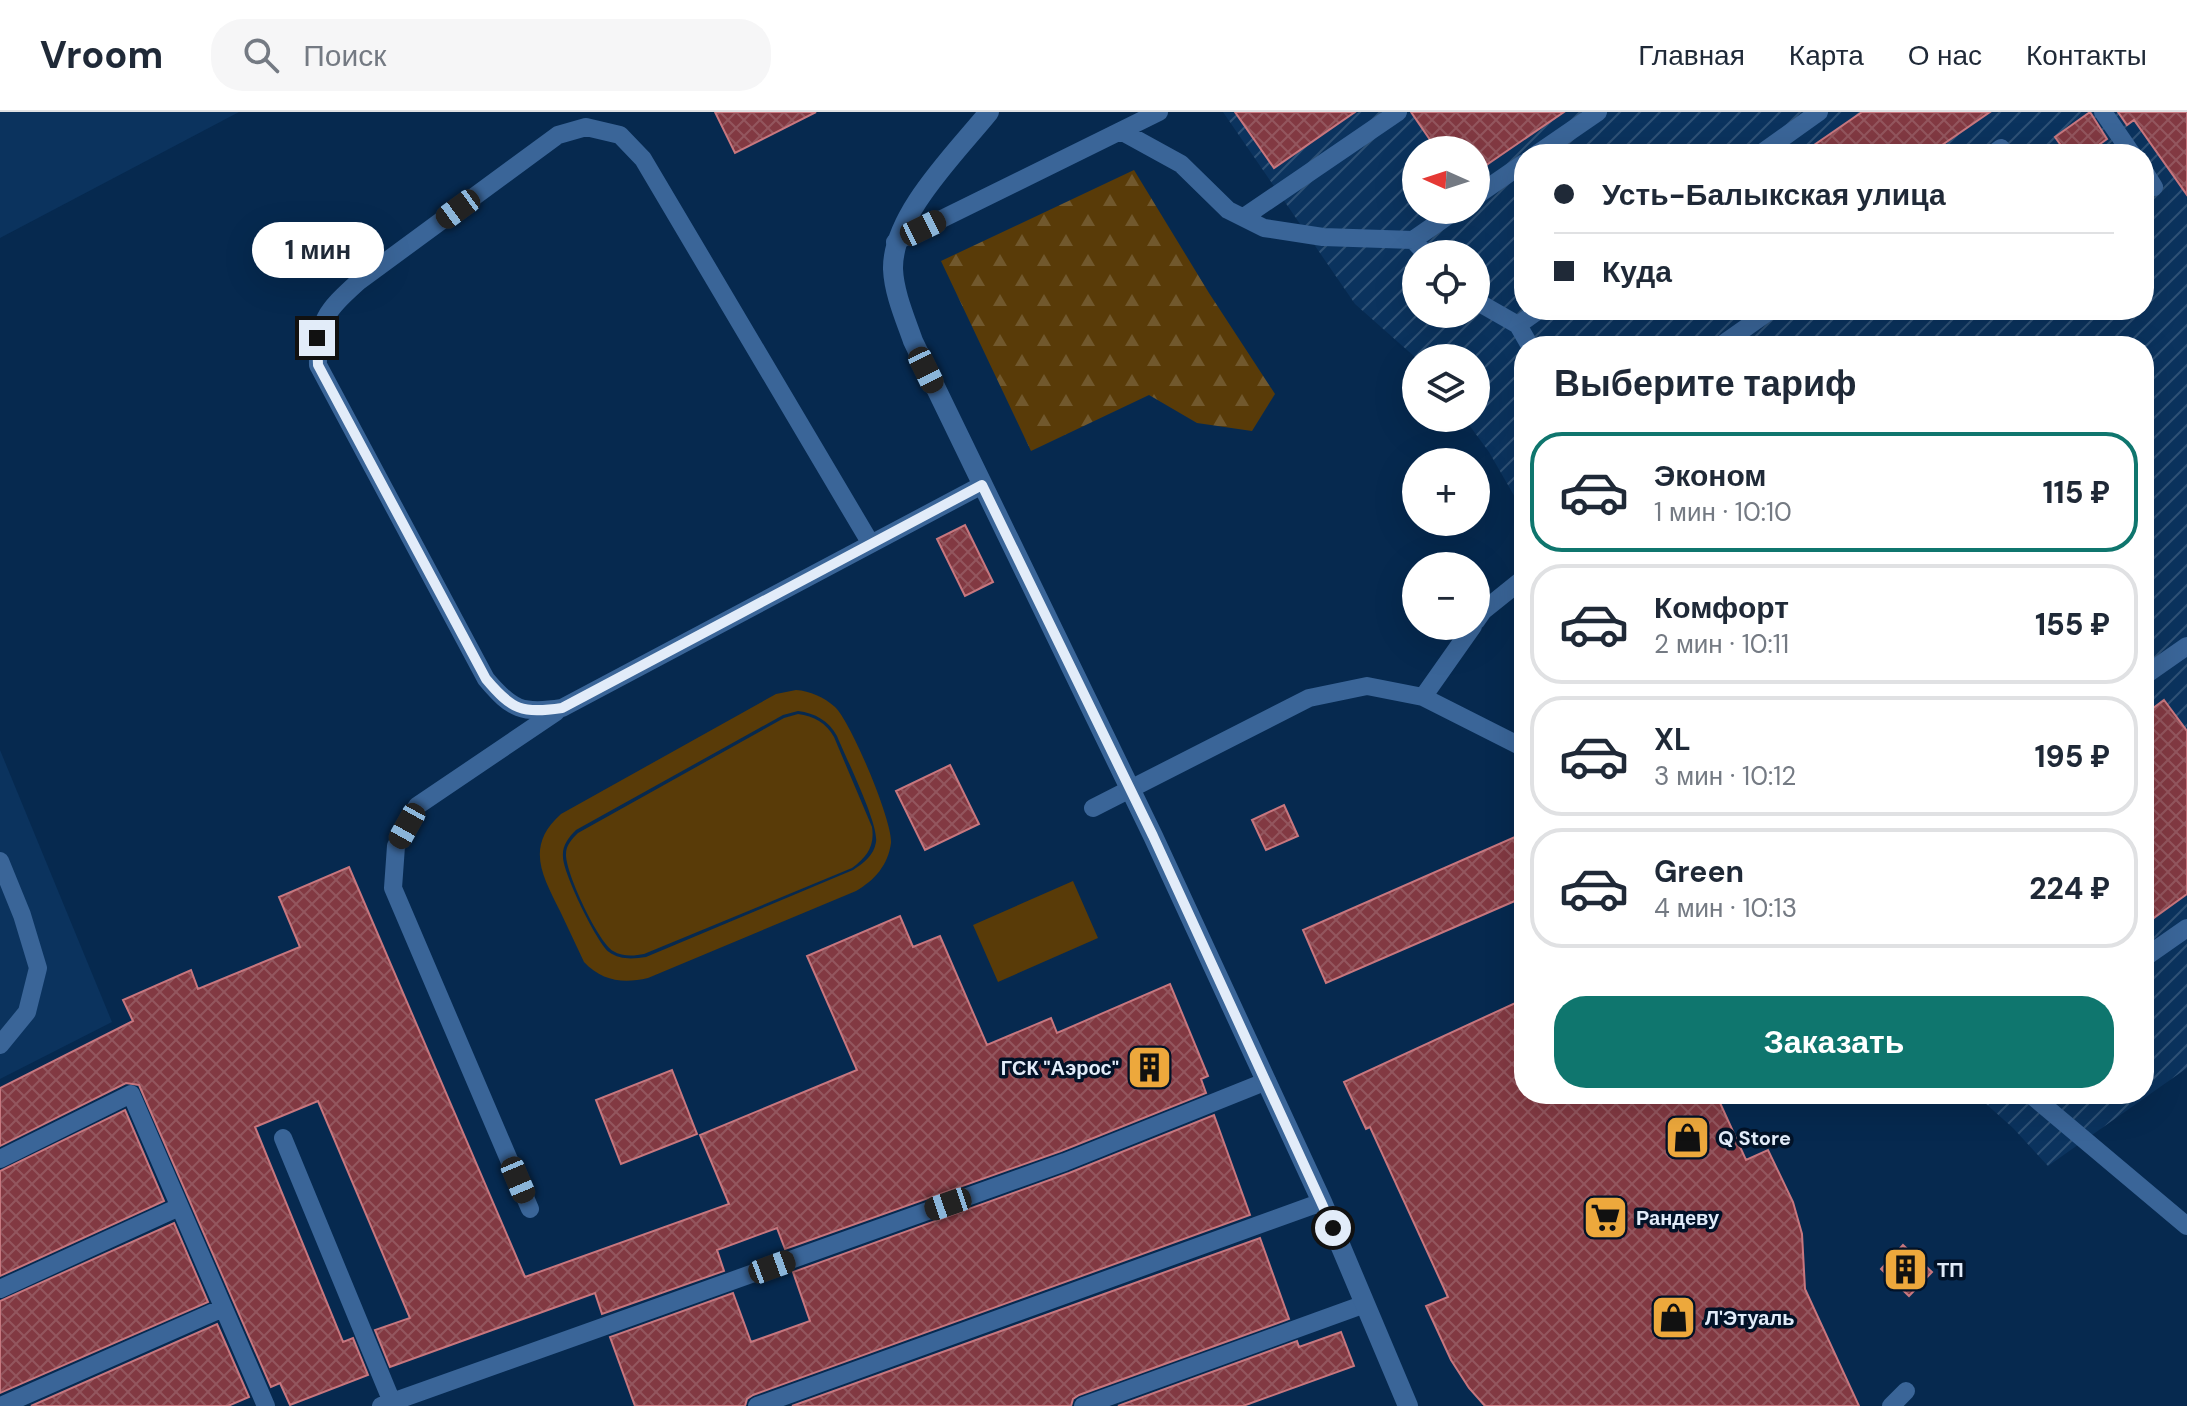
<!DOCTYPE html>
<html lang="ru">
<head>
<meta charset="utf-8">
<style>
	body { margin:0; font-family:"DM Sans",sans-serif; background:#f6f6f7; color:#1f2937; height:100vh; display:flex; flex-direction:column; font-size:30px; white-space:nowrap }
	* { box-sizing:border-box; margin:0 }
	p { font-size:26px; color:#747a83 }
	.icon { flex:none; width:44px; height:44px; fill:none; stroke:currentColor; stroke-width:2; stroke-linecap:round; stroke-linejoin:round }
	.map { position:relative; flex:1; overflow:hidden }
	.panel { position:absolute; left:1514px; top:224px; width:640px; height:768px; display:flex; flex-direction:column; background:#fff; border-radius:32px; box-shadow:0 8px 32px #0002 }
	.panel>* { flex:none }
	.top-card { position:absolute; left:1514px; top:32px; width:640px; height:176px; border-radius:32px; box-shadow:0 8px 32px #0002; display:grid; align-content:center; height:176px; padding:0 40px; background:#fff }
	.needle { width:52px; rotate:273deg }
	.tools { position:absolute; left:1402px; top:24px; display:grid; gap:16px }
	.tools a { display:grid; place-items:center; width:88px; height:88px; border-radius:50%; background:#fff; box-shadow:0 8px 32px #0002; font-size:40px }
	.end { position:absolute; width:36px; height:36px; margin:-18px; border:10px solid #e2ecf9; background:#111; box-shadow:0 0 0 4px #111 }
	.from { border-radius:50% }
	.bubble { position:absolute; height:56px; border-radius:28px; background:#fff; box-shadow:0 8px 32px #0002; font-size:26px; font-weight:800; line-height:56px; text-align:center }
	.car { position:absolute; width:24px; height:48px; margin:-24px -12px; border-radius:10px; box-shadow:0 0 6px 2px #0007; background:linear-gradient(#222 24%,#8ab4d8 0 40%,#222 0 76%,#8ab4d8 0 86%,#222 0) }
	.top-card b { display:flex; align-items:center; gap:28px; height:76px; font-size:30px }
	.top-card b+b { border-top:2px solid #e0e1e3 }
	.top-card i { width:20px; height:20px; background:#1f2937 }
	ul { padding:0; list-style:none }
	li { display:flex; align-items:center; gap:24px; height:120px; margin:0 16px 12px; padding:0 24px; border:4px solid #e0e1e3; border-radius:32px }
	li div { flex:1 }
	li b { display:block; font-size:30px }
	li em { font-style:normal; font-weight:800 }
	li.on { border-color:#0f766e }
	li>.icon { width:72px; height:72px; stroke-width:1.5 }
	h2 { padding:0 40px; font-size:36px; line-height:96px }
	.primary-button { display:flex; gap:16px; margin-top:auto; padding:16px 40px }
	.primary-button a { flex:1; height:92px; border-radius:32px; background:#0f766e; color:#fff; font-size:32px; font-weight:800; line-height:92px; text-align:center }
	header { display:flex; align-items:center; gap:48px; box-sizing:border-box; height:112px; padding:0 40px; background:#fff; border-bottom:2px solid #e0e1e3 }
	header strong { font-size:38px }
	nav { display:flex; gap:44px; margin-inline-start:auto; font-size:28px }
	.search { width:560px; height:72px; background:#f6f6f7; display:flex; align-items:center; gap:20px; box-sizing:border-box; padding:0 28px; border-radius:32px; color:#747a83; font-size:30px }
	.map>svg:first-child { display:block }
	.built { fill:#0b335e }
	.industrial { fill:url(#industrial-furrows); fill-rule:evenodd }
	.forest { fill:url(#forest-firs) }
	.green { fill:#593b08; fill-rule:evenodd }
	.building { fill:url(#building-cross-hatch); stroke:#c7777f; stroke-width:2 }
	.lines { fill:none; stroke-linecap:round; stroke-linejoin:round }
	.lane { stroke:#3a6598; stroke-width:18 }
	.street { stroke:#3a6598; stroke-width:20 }
	.route { stroke:#e2ecf9; stroke-width:10 }
	.labels { text-anchor:middle; dominant-baseline:central; stroke-width:7; stroke-linejoin:round; paint-order:stroke }
	.poi-label { font-size:20px; font-weight:bold; fill:#e2ecf9; stroke:#021227; text-anchor:start }
</style>
</head>
<body>
<header>
<strong>Vroom</strong>
<div class="search"><svg class="icon" aria-label="search" viewBox="0 0 24 24"><circle cx="10" cy="10" r="6"/><path d="M15 15l6 6"/></svg>Поиск</div>
<nav><a>Главная</a><a>Карта</a><a>О нас</a><a>Контакты</a></nav>
</header>
<div class="map">
<svg width="2187" height="1294" viewBox="0 0 2187 1294">
	<defs>
		<pattern id="industrial-furrows" width="10" height="10" patternUnits="userSpaceOnUse" patternTransform="scale(2)"><rect width="10" height="10" fill="#0b335e"/><path d="M-1 1l2-2M0 10L10 0M9 11l2-2" fill="none" stroke="#2e5176"/></pattern>
		<pattern id="forest-firs" width="22" height="20" patternUnits="userSpaceOnUse" patternTransform="scale(2)"><rect width="22" height="20" fill="#593b08"/><path d="M5 1l3.5 6h-7zM16 11l3.5 6h-7z" fill="#71582d"/></pattern>
		<pattern id="building-cross-hatch" width="8" height="8" patternUnits="userSpaceOnUse" patternTransform="scale(2)"><rect width="8" height="8" fill="#823942"/><path d="M0 0l8 8M0 8l8-8" fill="none" stroke="#93565e"/></pattern>
	</defs>
	<rect width="100%" height="100%" fill="#06294f"/>
	<path class="built" d="M0 0H239L0 126Z
		M0 638 112 910 0 967Z"/>
	<path class="industrial" d="M1223 0H2187V956L2048 1054 2013 1016 1975 982H2144V234H1524V401L1489 340 1464 306H1476V246H1416L1355 192ZM1416 38H1476V98H1416ZM1524 42H2144V198H1524ZM1416 142H1476V202H1416Z"/>
	<path class="forest" d="M1134 58 1209 181 1275 282 1252 319 1197 311 1149 283 1031 339 941 149Z"/>
	<path class="green" d="M796 578C810 579 824 585 835 595 851 610 893 710 891 731 888 753 875 768 856 779L648 866C623 872 602 869 584 850 576 833 568 816 560 799 542 763 525 734 561 702L776 582ZM798 599C815 601 829 609 837 624 845 644 879 712 876 730 874 743 864 751 853 758L646 845C633 847 620 848 609 840 597 831 563 761 563 745 562 734 568 726 576 718L783 603Z
		M798 602C814 604 826 611 834 625L872 715C875 734 867 745 852 756L644 842C634 844 623 845 613 839 598 830 565 760 566 742 566 733 572 727 578 721L784 606Z
		M1073 769 1098 826 998 870 973 813Z"/>
	<path class="building" d="M715 0H816L735 41Z
		M1235 0H1355L1274 56Z
		M1411 0H1564L1476 60V38H1437Z
		M1862 0H1990L1929 42H1801Z
		M2090 0 2107 27 2086 42H2067L2055 25Z
		M2118 0H2187V83L2134 8 2127 13Z
		M965 413 993 470 965 484 937 427Z
		M2164 588 2187 619V782L2144 813V603Z
		M950 653 979 712 925 738 896 679Z
		M1284 693 1298 724 1266 738 1252 708Z
		M1524 721V785L1326 871 1303 818Z
		M349 755 525 1165 729 1092 700 1023 857 958 807 844 900 804 913 835 940 824 987 933 1051 906 1057 921 1170 872 1208 964 1201 967 1206 981 1061 1039 785 1137 777 1116 717 1138 724 1159 602 1202 595 1181 390 1255 375 1218 410 1206 318 989 255 1015 343 1230 353 1226 368 1263 290 1293 280 1271 271 1275 139 973 126 971 0 1034V976L133 909 123 888 191 858 198 877 300 835 279 785Z
		M1524 887V982H1716L1746 1048 1768 1038 1793 1090 1802 1122 1805 1177 1859 1294H1485L1469 1276 1451 1248 1426 1194 1448 1185 1370 1015 1366 1017 1344 970Z
		M672 958 697 1022 621 1052 596 988Z
		M125 998 164 1089 0 1164V1059Z
		M1214 1003 1250 1103 753 1283 747 1287 745 1294H635L610 1225 733 1181 751 1230 810 1209 793 1160 1069 1061Z
		M174 1111 208 1190 0 1281V1189Z
		M1260 1126 1289 1207 1079 1283 1073 1287 1071 1294H792Z
		M1903 1133 1932 1160 1909 1184 1881 1157Z
		M217 1212 249 1285 228 1294H31Z
		M1341 1220 1354 1254 1243 1294H1118L1297 1229 1299 1235Z"/>
	<g class="lines">
		<path class="lane" d="M2103 0 2132 42
			M1121 19 1181 52 1228 98 1264 116 1323 125 1413 128 1426 142
			M1537 42 1598 0
			M1760 42 1819 0
			M1993 42 2001 36
			M2144 59 2154 75
			M1476 84 1524 51
			M1244 105 1398 0
			M1413 128 1456 98
			M895 130 1159 0
			M1476 189 1518 213 1530 234
			M1518 213 1539 198
			M1720 234 1771 198
			M871 432 643 47 620 23 586 15 558 23 358 170C326 199 317 209 318 253L486 567C512 598 522 602 562 596L982 373
			M1476 509 1483 499 1524 466
			M2144 564 2187 534
			M1423 585 1524 636
			M1093 696 1309 586 1367 574 1423 585 1473 514
			M0 749 22 803 38 856 27 900 0 933
			M2144 846 2187 816
			M2030 982 2187 1114
			M283 1026 392 1290
			M0 1047 131 982 266 1294
			M530 1097 393 776 396 734 417 694 556 600
			M0 1177 179 1095
			M1 1294 223 1196
			M381 1294 1065 1050 1267 969
			M757 1294 1322 1090
			M1083 1294 1365 1192
			M1891 1294 1906 1279"/>
		<path class="street" d="M989 0C956 41 892 103 893 157 894 181 905 206 913 229L1153 724 1322 1090 1408 1294"/>
	</g>
	<g class="lines">
		<path class="route" d="M317 226 318 253 486 567C512 598 522 602 562 596L982 373 1153 724 1333 1116"/>
	</g>
	<defs>
		<symbol id="building-square" viewBox="-11 -11 22 22"><rect x="-9" y="-9" width="18" height="18" rx="4" fill="#eda83c" stroke="#021227"/><path d="M-4-6H4V6H1V3H-1V6H-4ZM-2.5-4.3h1.7v1.8h-1.7ZM.8-4.3h1.7v1.8H.8ZM-2.5-1h1.7V.8h-1.7ZM.8-1h1.7V.8H.8Z" fill="#111"/></symbol>
		<symbol id="shop-square" viewBox="-11 -11 22 22"><rect x="-9" y="-9" width="18" height="18" rx="4" fill="#eda83c" stroke="#021227"/><path d="M-5-2.5h2.3a2.7 3.5 0 0 1 5.4 0H5L5.5 6h-11ZM-1.5-2.5h3a1.5 2.3 0 0 0-3 0Z" fill="#111"/></symbol>
		<symbol id="supermarket-square" viewBox="-11 -11 22 22"><rect x="-9" y="-9" width="18" height="18" rx="4" fill="#eda83c" stroke="#021227"/><path d="M-6-5.5h2.5l.6 2H6L4.5 2H-2.5L-4.4-4H-6ZM-1.5 3.2a1.3 1.3 0 1 0 .1 0ZM3 3.2a1.3 1.3 0 1 0 .1 0Z" fill="#111"/></symbol>
	</defs>
	<g fill-rule="evenodd">
		<use href="#building-square" x="1124" y="930" width="51" height="51"/>
		<use href="#shop-square" x="1662" y="1000" width="51" height="51"/>
		<use href="#supermarket-square" x="1580" y="1080" width="51" height="51"/>
		<use href="#building-square" x="1880" y="1132" width="51" height="51"/>
		<use href="#shop-square" x="1648" y="1180" width="51" height="51"/>
	</g>
	<g class="labels">
		<g class="poi-label">
			<text x="1119" y="956" text-anchor="end">ГСК "Аэрос"</text>
			<text x="1718" y="1026">Q Store</text>
			<text x="1636" y="1106">Рандеву</text>
			<text x="1937" y="1158">ТП</text>
			<text x="1705" y="1206">Л'Этуаль</text>
		</g>
	</g>
</svg>
<div class="tools">
<a><svg class="needle" viewBox="-14 -14 28 28"><path d="M0-13l5 13h-10z" fill="#e53935"/><path d="M0 13l5-13h-10z" fill="#747a83"/></svg></a>
<a><svg class="icon" aria-label="locate" viewBox="0 0 24 24"><circle cx="12" cy="12" r="6"/><path d="M12 2v4M12 18v4M2 12h4M18 12h4"/></svg></a>
<a><svg class="icon" aria-label="layers" viewBox="0 0 24 24"><path d="M12 4l9 5-9 5-9-5zM3 14l9 5 9-5"/></svg></a>
<a>+</a>
<a>−</a>
</div>
<i class="end from" style="left:1333px;top:1116px"></i>
<i class="end" style="left:317px;top:226px"></i>
<div class="bubble" style="left:252px;top:110px;width:132px">1 мин</div>
<i class="car" style="left:458px;top:97px;rotate:234deg"></i>
<i class="car" style="left:923px;top:116px;rotate:64deg"></i>
<i class="car" style="left:926px;top:258px;rotate:154deg"></i>
<i class="car" style="left:407px;top:714px;rotate:209deg"></i>
<i class="car" style="left:518px;top:1068px;rotate:157deg"></i>
<i class="car" style="left:948px;top:1092px;rotate:251deg"></i>
<i class="car" style="left:772px;top:1155px;rotate:70deg"></i>
<div class="top-card">
<b><i class="from"></i>Усть-Балыкская улица</b>
<b><i></i>Куда</b>
</div>
<section class="panel">
<h2>Выберите тариф</h2>
<ul>
<li class="on"><svg class="icon" aria-label="car" viewBox="0 0 24 24"><path d="M5 17H2v-5l4-1 3-4h7l3 4 3 1v5h-3M9 17h6M6 11h13"/><circle cx="7" cy="17" r="2"/><circle cx="17" cy="17" r="2"/></svg><div><b>Эконом</b><p>1 мин · 10:10</p></div><em>115 ₽</em></li>
<li><svg class="icon" aria-label="car" viewBox="0 0 24 24"><path d="M5 17H2v-5l4-1 3-4h7l3 4 3 1v5h-3M9 17h6M6 11h13"/><circle cx="7" cy="17" r="2"/><circle cx="17" cy="17" r="2"/></svg><div><b>Комфорт</b><p>2 мин · 10:11</p></div><em>155 ₽</em></li>
<li><svg class="icon" aria-label="car" viewBox="0 0 24 24"><path d="M5 17H2v-5l4-1 3-4h7l3 4 3 1v5h-3M9 17h6M6 11h13"/><circle cx="7" cy="17" r="2"/><circle cx="17" cy="17" r="2"/></svg><div><b>XL</b><p>3 мин · 10:12</p></div><em>195 ₽</em></li>
<li><svg class="icon" aria-label="car" viewBox="0 0 24 24"><path d="M5 17H2v-5l4-1 3-4h7l3 4 3 1v5h-3M9 17h6M6 11h13"/><circle cx="7" cy="17" r="2"/><circle cx="17" cy="17" r="2"/></svg><div><b>Green</b><p>4 мин · 10:13</p></div><em>224 ₽</em></li>
</ul>
<div class="primary-button"><a>Заказать</a></div>
</section>
</div>
</body>
</html>
